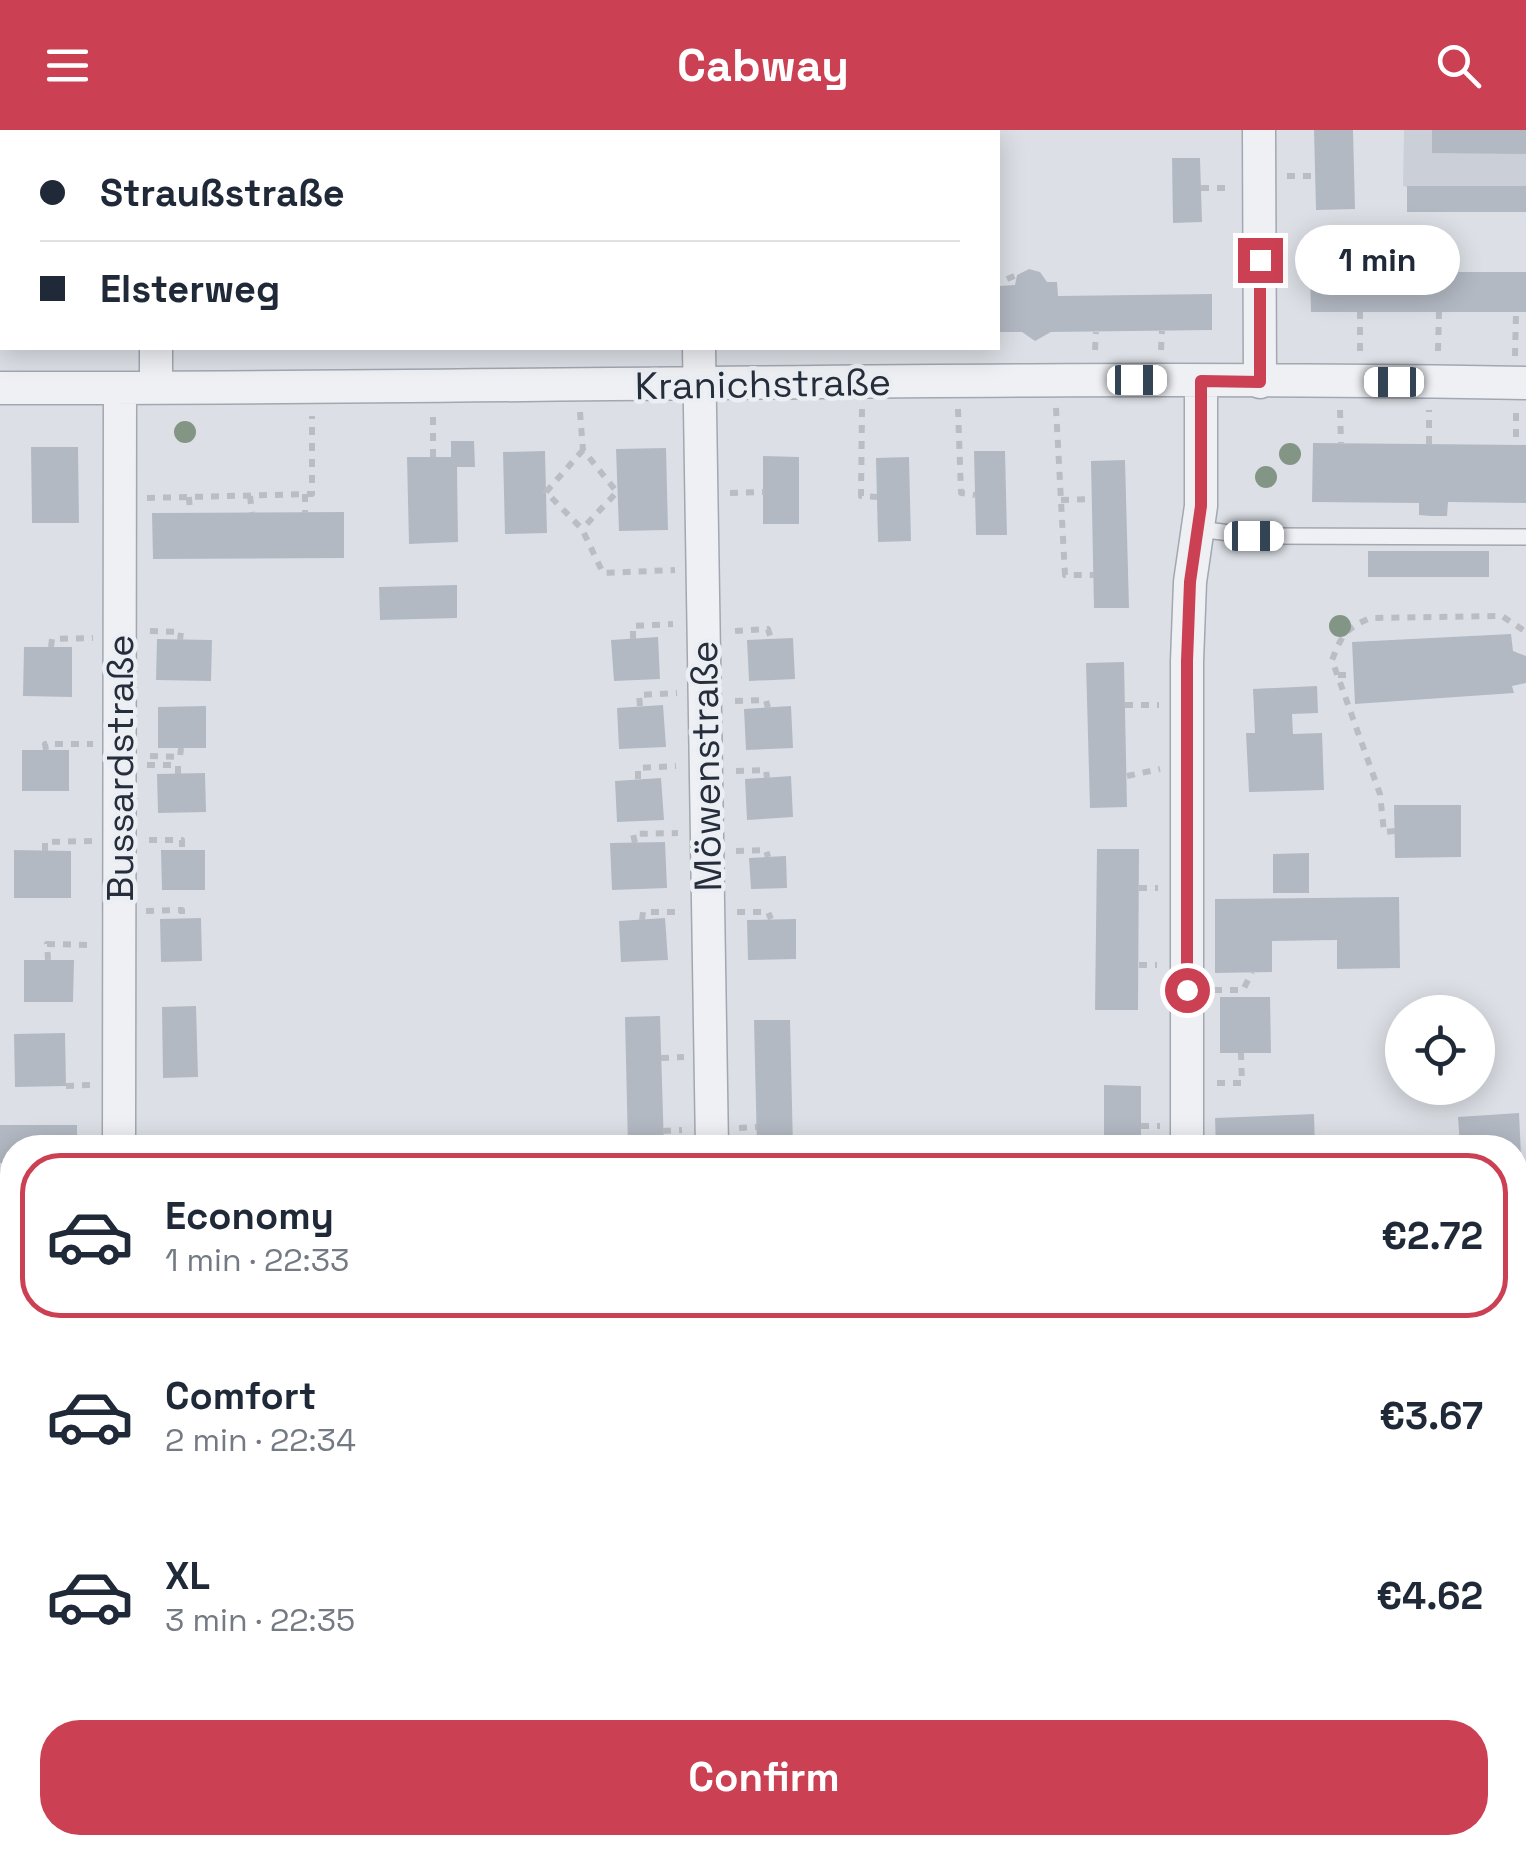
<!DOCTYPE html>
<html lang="en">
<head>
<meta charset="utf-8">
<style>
	body { margin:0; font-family:"Space Grotesk",sans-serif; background:#f2f2f3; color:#1f2937; height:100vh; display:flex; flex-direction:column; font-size:38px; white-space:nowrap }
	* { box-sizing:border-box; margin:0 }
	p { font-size:32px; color:#747a83 }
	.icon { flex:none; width:55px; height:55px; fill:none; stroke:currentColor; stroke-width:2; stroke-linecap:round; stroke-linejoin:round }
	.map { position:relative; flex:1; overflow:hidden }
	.sheet { position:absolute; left:0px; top:1005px; width:1528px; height:720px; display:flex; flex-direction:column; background:#fff; border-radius:40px 40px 0 0; box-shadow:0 5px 25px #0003 }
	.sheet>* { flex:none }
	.banner { position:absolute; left:0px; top:0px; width:1000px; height:220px; box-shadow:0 5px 25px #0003; display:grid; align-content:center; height:220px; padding:0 40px; background:#fff }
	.controls { position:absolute; left:1385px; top:865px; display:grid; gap:20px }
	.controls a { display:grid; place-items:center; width:110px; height:110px; border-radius:50%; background:#fff; box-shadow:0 5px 25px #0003; font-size:50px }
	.end { position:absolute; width:45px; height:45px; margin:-22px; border:12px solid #cc4054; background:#fff; box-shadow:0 0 0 5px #fff }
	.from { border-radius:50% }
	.bubble { position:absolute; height:70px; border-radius:35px; background:#fff; box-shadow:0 5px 25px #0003; font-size:32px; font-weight:600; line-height:70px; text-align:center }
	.car { position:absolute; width:30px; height:60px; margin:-30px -15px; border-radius:12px; box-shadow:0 0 8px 2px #0007; background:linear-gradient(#fff 24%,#345 0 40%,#fff 0 76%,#345 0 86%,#fff 0) }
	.banner b { display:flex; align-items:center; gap:35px; height:95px; font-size:38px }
	.banner b+b { border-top:2px solid #e0e1e3 }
	.banner i { width:25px; height:25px; background:#1f2937 }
	ul { padding:18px 0 0; list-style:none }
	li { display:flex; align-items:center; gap:30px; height:165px; margin:0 20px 15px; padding:0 20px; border:5px solid transparent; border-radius:40px }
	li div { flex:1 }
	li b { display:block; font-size:38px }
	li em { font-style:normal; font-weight:600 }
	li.current { border-color:#cc4054 }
	li>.icon { width:90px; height:90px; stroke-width:1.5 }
	.primary-button { display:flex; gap:20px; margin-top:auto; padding:20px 40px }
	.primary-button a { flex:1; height:115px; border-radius:40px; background:#cc4054; color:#fff; font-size:40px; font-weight:600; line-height:115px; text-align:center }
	header { display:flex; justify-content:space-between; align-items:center; height:130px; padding:0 40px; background:#cc4054; color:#fff; font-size:45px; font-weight:600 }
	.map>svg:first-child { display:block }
	.built { fill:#cacfd8 }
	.building { fill:#b3b9c3 }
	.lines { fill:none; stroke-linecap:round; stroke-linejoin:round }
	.service-casing { stroke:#a2a7b0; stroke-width:18 }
	.minor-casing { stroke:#a2a7b0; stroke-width:35 }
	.path { stroke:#babec4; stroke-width:6; stroke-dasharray:8 8; stroke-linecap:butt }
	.service { stroke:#eef0f4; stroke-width:15 }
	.minor { stroke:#eef0f4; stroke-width:32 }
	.tree { fill:#839584 }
	.route { stroke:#cc4054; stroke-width:12 }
	.labels { text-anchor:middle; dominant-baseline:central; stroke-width:9; stroke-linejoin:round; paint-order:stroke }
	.street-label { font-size:38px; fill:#262e3c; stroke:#ebeff4 }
</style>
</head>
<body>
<header><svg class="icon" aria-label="menu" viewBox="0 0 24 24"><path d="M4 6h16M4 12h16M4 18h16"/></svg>Cabway<svg class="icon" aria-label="search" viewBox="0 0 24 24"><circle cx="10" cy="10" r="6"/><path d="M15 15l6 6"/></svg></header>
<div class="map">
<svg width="1526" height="1725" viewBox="0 0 1526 1725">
	<rect width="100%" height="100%" fill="#dce0e6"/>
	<path class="built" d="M1404 0H1526V82H1407V57L1403 56Z
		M0 1380 12 1381V1457H0Z"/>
	<path class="building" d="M1314 0H1353L1355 79 1316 80Z
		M1432 0H1526V24L1432 23Z
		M1172 28H1200L1202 92 1173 93Z
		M1407 56H1526V82H1407Z
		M1029 139 1040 142 1047 152H1057L1058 166 1212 164V200L1051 202 1035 211 1022 202H998L1000 156 1015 155 1017 145Z
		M1310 142H1526V182H1311Z
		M451 311H474L475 337H457L458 412 409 414 407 327H451Z
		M1313 313 1526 315V373L1448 372 1447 386H1431L1419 385V373L1312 372Z
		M31 317H78L79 393H32Z
		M666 318 668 400 619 401 616 319Z
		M545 321 547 403 505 404 503 322Z
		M974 321H1005L1007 405H976Z
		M763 326 799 327V394H763Z
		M909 327 911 411 878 412 876 328Z
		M1125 330 1129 478H1094L1091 331Z
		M344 382V428L153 429 152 383Z
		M1368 421H1489V447H1368Z
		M457 455V488L380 490 379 457Z
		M1511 504 1513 521 1526 526V553L1512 556 1514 563 1355 574 1352 512Z
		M658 507 660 549 614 551 611 510Z
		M793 508 795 549 749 551 747 510Z
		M157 509 212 510 211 551 156 550Z
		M24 517H72V567L23 566Z
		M1124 532 1127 677 1090 678 1086 533Z
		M1317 556 1318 583 1292 584 1293 604 1322 603 1324 660 1249 662 1246 603H1255L1253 559Z
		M663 575 666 617 619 619 617 578Z
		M206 576V618H158V577Z
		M791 576 793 618 746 620 744 579Z
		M22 620H69V661H22Z
		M205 643 206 682 158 683 157 644Z
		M791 646 793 687 747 690 745 649Z
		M661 648 664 690 617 692 615 651Z
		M1394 675H1461V727L1395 728Z
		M665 712 667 758 612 760 610 713Z
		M1097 719H1139L1138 880H1095Z
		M14 720 71 721V768H14Z
		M161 720H205V760H162Z
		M1309 723V763H1273V724Z
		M786 726 787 758 751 759 749 728Z
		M1399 767 1400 838 1337 839V810L1272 811V842L1215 843V769Z
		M201 788 202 831 161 832 160 789Z
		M665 788 668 830 621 832 619 791Z
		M796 789V829L748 830 747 790Z
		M24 830H74L73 872H24Z
		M1220 867H1270L1271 923H1220Z
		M196 876 198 947 163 948 162 877Z
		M660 886 664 1018H628L625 887Z
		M754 890H790L793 1018H757Z
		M65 903 66 956 15 957 14 904Z
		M1104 955 1141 956V1018H1104Z
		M1519 983 1522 1046 1515 1047V1018H1460L1458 987Z
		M1314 984 1315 1018H1216L1215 988Z
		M0 995H77V1018H12V1033H0Z
		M1011 1007V1018H865V1010Z
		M268 1008 342 1009V1018H268Z
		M1390 1010V1018H1349V1012Z
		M0 1144H12V1199L0 1198Z
		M1515 1169H1526V1428H1515Z
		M0 1289H12V1345H0Z
		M0 1380 12 1381V1405H0Z
		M1515 1505H1526V1571H1515Z
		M12 1518V1712H32L25 1725H0V1524Z
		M781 1712H813L814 1723 783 1725Z
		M896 1712H934L935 1725H897Z
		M1084 1712H1111V1723L1085 1725Z"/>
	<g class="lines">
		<defs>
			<path id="service" d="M1198 399 1254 406 1526 407
				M0 1263 12 1262
				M1453 1712 1454 1725
				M752 1725 763 1712
				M998 1725 999 1712
				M1206 1725V1712"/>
			<path id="minor" d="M155 0V2
				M1259 0 1260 252
				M703 2V0
				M156 218V258
				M699 218 712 1018
				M0 258C509 259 1017 244 1526 253
				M119 1018 120 258
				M1187 1018V531L1190 452 1201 376V251
				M1515 1102 1526 1101
				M0 1103H12
				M1515 1441 1526 1442
				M517 1712V1725"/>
		</defs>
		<use href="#service" class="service-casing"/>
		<use href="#minor" class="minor-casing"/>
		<path class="path" d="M378 0V2
			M1287 46H1316
			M1201 58H1230
			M1007 149 1017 145
			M1095 220 1096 202
			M1161 220 1162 201
			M1360 221V182
			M1438 221 1439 182
			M1515 226 1516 182
			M1056 278 1065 445H1094
			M862 279 861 366 877 367
			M958 279 961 363 975 365
			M1340 280 1341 313
			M580 282 583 320 617 362 582 399
			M1516 283V315
			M1429 314V280
			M583 320 546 362 582 399 603 443 675 440
			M433 327V283
			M730 363 764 362
			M305 364V383
			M250 366 252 383
			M189 367 190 383
			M147 368 312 364V286
			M1061 370 1092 369
			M150 501 181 502 180 510
			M735 501 768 499 771 509
			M633 509V496L673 494
			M51 517 52 509 93 508
			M1338 545H1354
			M735 571 766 570 768 578
			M1125 575H1159
			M640 576 639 565 677 563
			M46 620 45 614H93
			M150 626 180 627 181 618
			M147 635H178V644
			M736 641 766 640 767 648
			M1127 646 1160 639
			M638 649V638L676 636
			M1395 701 1384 702 1380 664 1332 530C1342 505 1345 499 1370 488L1502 486 1526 502
			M149 710H182V720
			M635 713 633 704 678 703
			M45 721V712L92 711
			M736 721 766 720 768 727
			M1139 758H1158
			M146 781 182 780V788
			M737 782H768L771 789
			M642 790 643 782H680
			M48 830 47 814 90 815
			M1139 835H1157
			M1214 860H1243L1252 842
			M661 928 684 927
			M1217 953H1242L1241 923
			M66 956 90 955
			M1141 996H1160
			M739 998 757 997
			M663 1001 682 1000
			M0 1144H12
			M0 1349H12"/>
		<use href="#service" class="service"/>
		<use href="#minor" class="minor"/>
	</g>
	<g class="tree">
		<circle cx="185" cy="302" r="11"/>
		<circle cx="1290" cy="324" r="11"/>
		<circle cx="1266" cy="347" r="11"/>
		<circle cx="1340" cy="496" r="11"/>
	</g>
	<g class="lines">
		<path class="route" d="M1187 860V531L1190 452 1201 376V251L1260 252V130"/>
	</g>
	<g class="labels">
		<g class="street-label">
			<text transform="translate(763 254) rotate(-1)">Kranichstraße</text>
			<text transform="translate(706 636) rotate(-91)">Möwenstraße</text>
			<text transform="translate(120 638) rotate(-90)">Bussardstraße</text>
		</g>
	</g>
</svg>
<div class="controls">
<a><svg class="icon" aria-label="locate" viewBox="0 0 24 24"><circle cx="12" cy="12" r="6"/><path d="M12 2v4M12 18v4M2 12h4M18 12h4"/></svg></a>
</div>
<i class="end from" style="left:1187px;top:860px"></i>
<i class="end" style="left:1260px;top:130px"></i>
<div class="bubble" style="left:1295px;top:95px;width:165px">1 min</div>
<i class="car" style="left:1137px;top:250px;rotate:90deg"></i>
<i class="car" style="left:1394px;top:252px;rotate:270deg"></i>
<i class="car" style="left:1254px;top:406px;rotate:90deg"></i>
<div class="banner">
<b><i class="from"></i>Straußstraße</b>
<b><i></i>Elsterweg</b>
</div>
<section class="sheet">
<ul>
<li class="current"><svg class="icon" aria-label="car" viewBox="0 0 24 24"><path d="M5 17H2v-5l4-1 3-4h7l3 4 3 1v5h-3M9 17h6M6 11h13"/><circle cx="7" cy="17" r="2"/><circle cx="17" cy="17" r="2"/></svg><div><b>Economy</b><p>1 min · 22:33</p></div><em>€2.72</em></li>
<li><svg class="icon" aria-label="car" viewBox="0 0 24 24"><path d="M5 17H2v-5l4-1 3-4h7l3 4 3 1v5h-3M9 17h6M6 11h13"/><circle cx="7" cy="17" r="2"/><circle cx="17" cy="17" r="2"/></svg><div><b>Comfort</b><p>2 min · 22:34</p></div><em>€3.67</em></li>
<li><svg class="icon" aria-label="car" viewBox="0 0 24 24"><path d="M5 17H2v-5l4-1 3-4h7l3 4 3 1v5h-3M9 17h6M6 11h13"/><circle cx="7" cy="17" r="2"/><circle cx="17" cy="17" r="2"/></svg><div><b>XL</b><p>3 min · 22:35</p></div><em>€4.62</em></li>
</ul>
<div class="primary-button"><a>Confirm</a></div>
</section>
</div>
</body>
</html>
